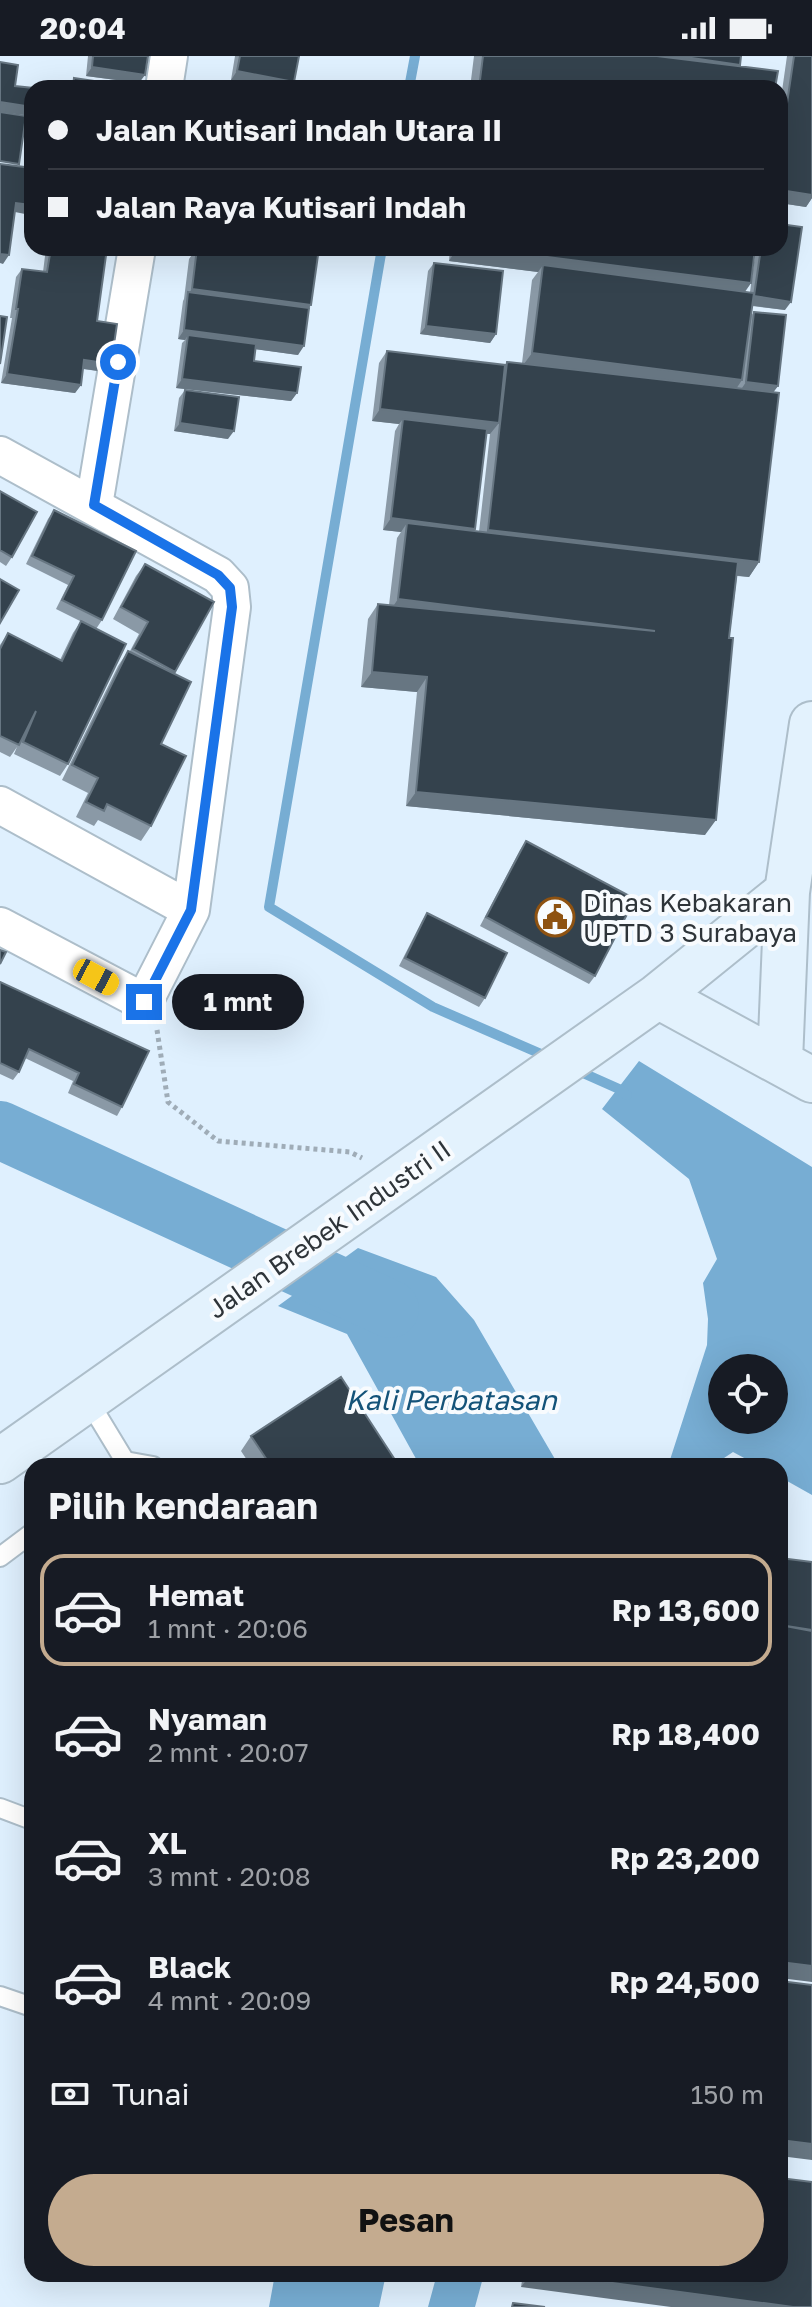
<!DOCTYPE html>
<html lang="id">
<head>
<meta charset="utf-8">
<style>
	body { margin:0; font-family:"Golos Text",sans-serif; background:#20242c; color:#f1f3f6; height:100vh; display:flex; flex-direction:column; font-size:30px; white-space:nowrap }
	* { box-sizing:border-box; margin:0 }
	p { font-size:26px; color:#9ea1a6 }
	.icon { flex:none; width:44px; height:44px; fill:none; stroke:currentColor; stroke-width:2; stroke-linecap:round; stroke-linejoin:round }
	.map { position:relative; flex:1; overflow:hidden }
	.drawer { position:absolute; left:24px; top:1402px; width:764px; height:824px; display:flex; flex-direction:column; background:#171b24; border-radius:24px; box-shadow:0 8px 32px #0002 }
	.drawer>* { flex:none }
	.guide { position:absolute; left:24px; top:24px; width:764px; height:176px; border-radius:24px; box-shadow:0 8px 32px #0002; display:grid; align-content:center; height:176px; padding:0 24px; background:#171b24 }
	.buttons { position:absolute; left:708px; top:1298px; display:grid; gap:16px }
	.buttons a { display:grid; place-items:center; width:80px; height:80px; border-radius:50%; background:#171b24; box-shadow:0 8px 32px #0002; font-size:40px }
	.end { position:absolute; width:36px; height:36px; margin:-18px; border:10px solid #1a73e8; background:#fff; box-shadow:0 0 0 4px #fff }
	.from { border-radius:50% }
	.bubble { position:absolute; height:56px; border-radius:28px; background:#171b24; box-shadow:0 8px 32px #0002; font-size:26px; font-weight:700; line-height:56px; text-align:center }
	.car { position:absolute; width:24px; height:48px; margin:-24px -12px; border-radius:10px; box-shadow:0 0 6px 2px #0007; background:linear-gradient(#f5c518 24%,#345 0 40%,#f5c518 0 76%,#345 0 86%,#f5c518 0) }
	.guide b { display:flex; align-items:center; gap:28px; height:76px; font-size:30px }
	.guide b+b { border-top:2px solid #363941 }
	.guide i { width:20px; height:20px; background:#f1f3f6 }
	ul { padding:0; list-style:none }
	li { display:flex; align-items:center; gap:24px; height:112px; margin:0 16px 12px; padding:0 8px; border:4px solid transparent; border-radius:24px }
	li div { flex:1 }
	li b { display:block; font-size:30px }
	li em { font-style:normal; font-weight:700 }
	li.selected { border-color:#c4ab8f }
	li>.icon { width:72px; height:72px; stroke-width:1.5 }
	h2 { padding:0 24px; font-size:36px; line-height:96px }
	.pay { display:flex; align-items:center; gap:20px; height:88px; padding:0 24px; font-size:30px }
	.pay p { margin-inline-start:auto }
	.cta { display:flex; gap:16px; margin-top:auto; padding:16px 24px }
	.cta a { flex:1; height:92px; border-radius:48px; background:#c4ab8f; color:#111; font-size:32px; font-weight:700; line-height:92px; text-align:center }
	.status { display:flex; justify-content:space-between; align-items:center; height:56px; padding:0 40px; background:#171b24; direction:ltr }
	.status svg { height:22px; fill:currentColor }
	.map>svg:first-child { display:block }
	.water { fill:#77add3; fill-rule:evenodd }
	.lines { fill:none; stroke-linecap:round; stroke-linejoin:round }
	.stream { stroke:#77add3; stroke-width:10 }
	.river { stroke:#77add3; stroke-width:58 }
	.lane-casing { stroke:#adbeca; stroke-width:22 }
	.street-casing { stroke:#adbeca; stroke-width:40 }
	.secondary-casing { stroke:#adbeca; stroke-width:48 }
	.path { stroke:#9facb7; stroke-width:5; stroke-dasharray:4 4; stroke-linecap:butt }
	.lane { stroke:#fff; stroke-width:18 }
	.street { stroke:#fff; stroke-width:36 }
	.secondary { stroke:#e3f2fd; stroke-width:44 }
	.wall { fill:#8a99a6; fill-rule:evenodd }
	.shaded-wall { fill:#677682 }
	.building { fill:#34424d; stroke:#677682; stroke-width:2 }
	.route { stroke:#1a73e8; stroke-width:10 }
	.labels { text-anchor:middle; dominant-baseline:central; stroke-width:8; stroke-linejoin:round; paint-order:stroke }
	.poi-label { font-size:26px; fill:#2e3439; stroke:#f8fbfe; text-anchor:start }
	.street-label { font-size:26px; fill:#2e3439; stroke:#f8fbfe }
	.water-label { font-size:28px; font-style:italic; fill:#145379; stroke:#f8fbfe }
</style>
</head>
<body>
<div class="status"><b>20:04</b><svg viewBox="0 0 49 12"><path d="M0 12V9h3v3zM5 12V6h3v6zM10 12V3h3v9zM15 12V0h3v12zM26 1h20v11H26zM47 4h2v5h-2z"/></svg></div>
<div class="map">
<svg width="812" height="2251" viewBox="0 0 812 2251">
	<rect width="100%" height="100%" fill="#dff0fe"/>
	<path class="water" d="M639 1005 812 1111V1439L780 1421V1410H759L733 1396 712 1410H668L707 1289 708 1263 703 1227 717 1203 689 1123 602 1053ZM774 1312V1364H722V1312Z
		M358 1192 436 1221 474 1264 559 1410H420L347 1278 278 1250Z
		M275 2218H386L379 2251H269Z
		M437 2218H484L475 2251H428Z"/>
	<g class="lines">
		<path class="stream" d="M409 32 415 0
			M382 192 269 851 433 951 548 1001
			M574 1013 619 1033 627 1039"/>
		<path class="river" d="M0 1074 390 1253"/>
		<defs>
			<path id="lane" d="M88 1344 125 1405 118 1410
				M125 1405 153 1410
				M0 1501 32 1477
				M0 1752 32 1764
				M0 1940 32 1951"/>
			<path id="street" d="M164 32 169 0
				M0 399 218 519 230 532 232 551 191 854 144 946 0 870
				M94 449 137 192
				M0 749 191 854"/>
			<path id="secondary" d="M658 940 812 1024
				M780 1005 787 836 812 668
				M0 1405 658 940 787 836"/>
		</defs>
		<use href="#lane" class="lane-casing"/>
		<use href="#street" class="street-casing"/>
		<use href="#secondary" class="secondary-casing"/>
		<path class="path" d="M157 974 168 1046 218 1085 350 1096 362 1102"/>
		<use href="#lane" class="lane"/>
		<use href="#street" class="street"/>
		<use href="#secondary" class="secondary"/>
	</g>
	<path class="wall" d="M88 0H148L139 27 86 20Z
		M235 0H299L291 31 301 32H271L272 31 231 24Z
		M474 0H741L739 10 775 32H470Z
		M787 0H812V142L806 151 780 147V49Z
		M46 192H107L97 265 105 316 83 313 81 329 75 337 1 327 12 262H10L16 221 22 213 43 216Z
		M197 192H319L309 252 298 299 255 293 254 305 297 337 291 345 176 332 182 287 185 284 178 283 183 245 184 243 189 203Z
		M450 192H755L751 227 745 236H750L756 192H780L785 254 752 250 751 260 754 256 778 330 773 336 759 506 749 521 737 520 705 779 406 750 417 636 361 631 368 563 378 548 389 549 397 482 401 476 383 474 395 375 399 368 372 365 379 307 387 295 505 309 507 306 522 307 532 224 538 216 449 205ZM486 378H490L479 476 473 475 475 473Z
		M434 207 496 278 490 287 420 278 428 215Z
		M185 334 228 383 174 375 179 342Z
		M0 435 12 501 6 510 0 506Z
		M54 454 102 564 96 573 56 553 68 529 26 508 48 463Z
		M145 508 214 546 174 617 161 688 151 770 141 785 98 764 94 770 76 761 88 737 62 724 118 610 128 595H130L139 578 113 563 136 520Z
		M81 565 68 708 60 720 14 698 17 691 10 701 0 696V589L8 577 60 604 73 577Z
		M526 785 595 920 589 928 480 870 520 794Z
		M427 857 485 942 479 951 399 910 422 865Z
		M0 926 122 1051 117 1060 68 1037 73 1025 25 1002 19 1016 13 1024 0 1018Z
		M251 1380 399 1410H251L241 1395Z
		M523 2218H780L521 2231Z"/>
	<path class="shaded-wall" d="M586 0H678L740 9 732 21Z
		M92 11 145 19 139 27 86 20Z
		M237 15 294 26 290 32 273 28 272 31 231 24Z
		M0 46 32 51V60L0 56Z
		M780 134 812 139V142L806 151 780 147Z
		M16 147 31 149 25 158 10 155Z
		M457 192H477L751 227 740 242 543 209 538 216 449 205Z
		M0 198 9 199 3 208 0 207Z
		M192 233 311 249 303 261 188 238Z
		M754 240 791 246 785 254 748 249Z
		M426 270 496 278 490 287 420 278Z
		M184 274 304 290 298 299 188 284V279L185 284 178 283Z
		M532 297 742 324 732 339 521 312Z
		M84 304 111 308 105 316 78 312Z
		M7 318 81 329 75 337 1 327Z
		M182 323 297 337 291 345 176 332Z
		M746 326 778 330 772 338 740 335Z
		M380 353 499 367 490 378 402 368 403 363 399 368 372 365Z
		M180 367 234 375 228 383 174 375Z
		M391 462 475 473 466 485 407 467 401 476 383 474Z
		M488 474 759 506 749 521 477 489Z
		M398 543 655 575 388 558Z
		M372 616 427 621 417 636 361 631Z
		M416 736 716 764 705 779 406 750Z
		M780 1906 812 1910V1926L780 1922Z
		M780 2084 812 2088V2104L780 2100Z
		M531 2218H545L793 2251H671L521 2231Z"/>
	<path class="building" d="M93 0H148L145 19 92 11Z
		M240 0H299L294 26 237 15Z
		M483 0H657L778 15 775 32H479Z
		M678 0H741L740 9Z
		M794 0H812V139L780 134V94Z
		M0 6 18 9 15 30 34 32H32V51L0 46Z
		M74 22 141 32H48L49 28 73 31Z
		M236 27 264 32H235Z
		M273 28 301 32H273Z
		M0 56 26 60 19 108 0 105Z
		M0 108 32 112 31 149 16 147 9 199 0 198Z
		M780 168 802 171 791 246 754 240 761 192H780Z
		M51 192H107L97 265 117 268 111 308 84 304 81 329 7 318 18 253H16L22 213 47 216Z
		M197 192H319L311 249 192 233Z
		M477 192H755L751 227Z
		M434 207 503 215 496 278 426 270Z
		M543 209 754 237 742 324 532 297Z
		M188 236 309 252 304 290 184 274Z
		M754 256 786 259 778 330 746 326Z
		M0 260 7 261 0 308Z
		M188 279 256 288 254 305 301 311 297 337 182 323Z
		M387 295 505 309 499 367 380 353Z
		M507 306 779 337 759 506 488 474Z
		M185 334 239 341 234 375 180 367Z
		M403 363 487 373 475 473 391 462Z
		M0 435 37 456 12 501 0 494Z
		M54 454 136 495 102 564 62 544 74 520 32 500Z
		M407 467 738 506 729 582H733L716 764 416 736 427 621 372 616 378 548 655 575 398 543Z
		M145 508 214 546 175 616 133 593 148 566 121 551Z
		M0 523 19 534 0 567Z
		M81 565 126 588 68 708 23 686 36 655 19 689 0 680V593L8 577 62 605Z
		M128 595 191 626 161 688 186 700 151 770 107 748 104 755 86 746 98 722 72 709Z
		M526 785 635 843 595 920 486 861Z
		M427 857 507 897 485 942 405 902Z
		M0 894 6 896 0 908Z
		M0 926 149 995 122 1051 74 1028 79 1017 29 993 19 1016 0 1007Z
		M341 1321 399 1410H271L251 1380Z
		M780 1502 812 1506V1574L780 1569Z
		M780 1569 812 1575V1910L780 1906Z
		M780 1925 812 1929V2088L780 2084Z
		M780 2122 812 2126V2251H793L545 2218H780Z
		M513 2247 545 2251H512Z"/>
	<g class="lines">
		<path class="route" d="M118 306 94 449 218 519 230 532 232 551 191 854 144 946"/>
	</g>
	<defs>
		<symbol id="civic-ring" viewBox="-11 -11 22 22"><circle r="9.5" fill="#f8fbfe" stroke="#8e5211" stroke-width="1.5"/><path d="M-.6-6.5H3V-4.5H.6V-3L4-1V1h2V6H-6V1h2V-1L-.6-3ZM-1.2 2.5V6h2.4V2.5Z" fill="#8e5211"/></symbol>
	</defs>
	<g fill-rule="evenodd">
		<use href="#civic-ring" x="533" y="839" width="44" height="44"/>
	</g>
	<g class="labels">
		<g class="poi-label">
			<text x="583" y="846">Dinas Kebakaran<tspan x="583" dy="30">UPTD 3 Surabaya</tspan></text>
		</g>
		<g class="street-label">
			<text transform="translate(329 1173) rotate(-35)">Jalan Brebek Industri II</text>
		</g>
		<g class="water-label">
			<text x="451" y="1343">Kali Perbatasan</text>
		</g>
	</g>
</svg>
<div class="buttons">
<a><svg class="icon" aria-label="locate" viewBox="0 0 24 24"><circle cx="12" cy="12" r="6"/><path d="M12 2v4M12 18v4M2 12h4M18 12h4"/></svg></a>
</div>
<i class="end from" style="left:118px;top:306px"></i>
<i class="end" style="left:144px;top:946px"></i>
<div class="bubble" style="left:172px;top:918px;width:132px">1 mnt</div>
<i class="car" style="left:96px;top:921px;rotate:118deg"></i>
<div class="guide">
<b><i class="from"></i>Jalan Kutisari Indah Utara II</b>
<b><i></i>Jalan Raya Kutisari Indah</b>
</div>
<section class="drawer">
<h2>Pilih kendaraan</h2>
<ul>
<li class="selected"><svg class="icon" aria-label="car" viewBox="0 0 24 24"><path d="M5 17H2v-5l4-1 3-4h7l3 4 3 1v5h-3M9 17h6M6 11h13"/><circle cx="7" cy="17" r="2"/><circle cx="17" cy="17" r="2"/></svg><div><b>Hemat</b><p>1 mnt · 20:06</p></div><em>Rp 13,600</em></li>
<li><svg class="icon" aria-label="car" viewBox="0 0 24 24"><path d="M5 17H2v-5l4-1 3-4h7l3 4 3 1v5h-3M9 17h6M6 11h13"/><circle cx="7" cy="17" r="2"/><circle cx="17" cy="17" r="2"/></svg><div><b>Nyaman</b><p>2 mnt · 20:07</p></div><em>Rp 18,400</em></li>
<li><svg class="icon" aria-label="car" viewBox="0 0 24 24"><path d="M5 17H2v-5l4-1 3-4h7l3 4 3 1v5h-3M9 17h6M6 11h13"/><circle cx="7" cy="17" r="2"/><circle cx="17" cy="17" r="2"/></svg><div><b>XL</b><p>3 mnt · 20:08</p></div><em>Rp 23,200</em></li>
<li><svg class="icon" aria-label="car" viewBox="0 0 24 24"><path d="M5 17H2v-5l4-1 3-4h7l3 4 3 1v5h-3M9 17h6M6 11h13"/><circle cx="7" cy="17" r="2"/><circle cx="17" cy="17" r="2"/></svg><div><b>Black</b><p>4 mnt · 20:09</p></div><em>Rp 24,500</em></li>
</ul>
<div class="pay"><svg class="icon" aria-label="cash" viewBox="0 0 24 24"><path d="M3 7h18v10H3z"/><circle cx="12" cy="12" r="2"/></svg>Tunai<p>150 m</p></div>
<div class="cta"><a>Pesan</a></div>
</section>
</div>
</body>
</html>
